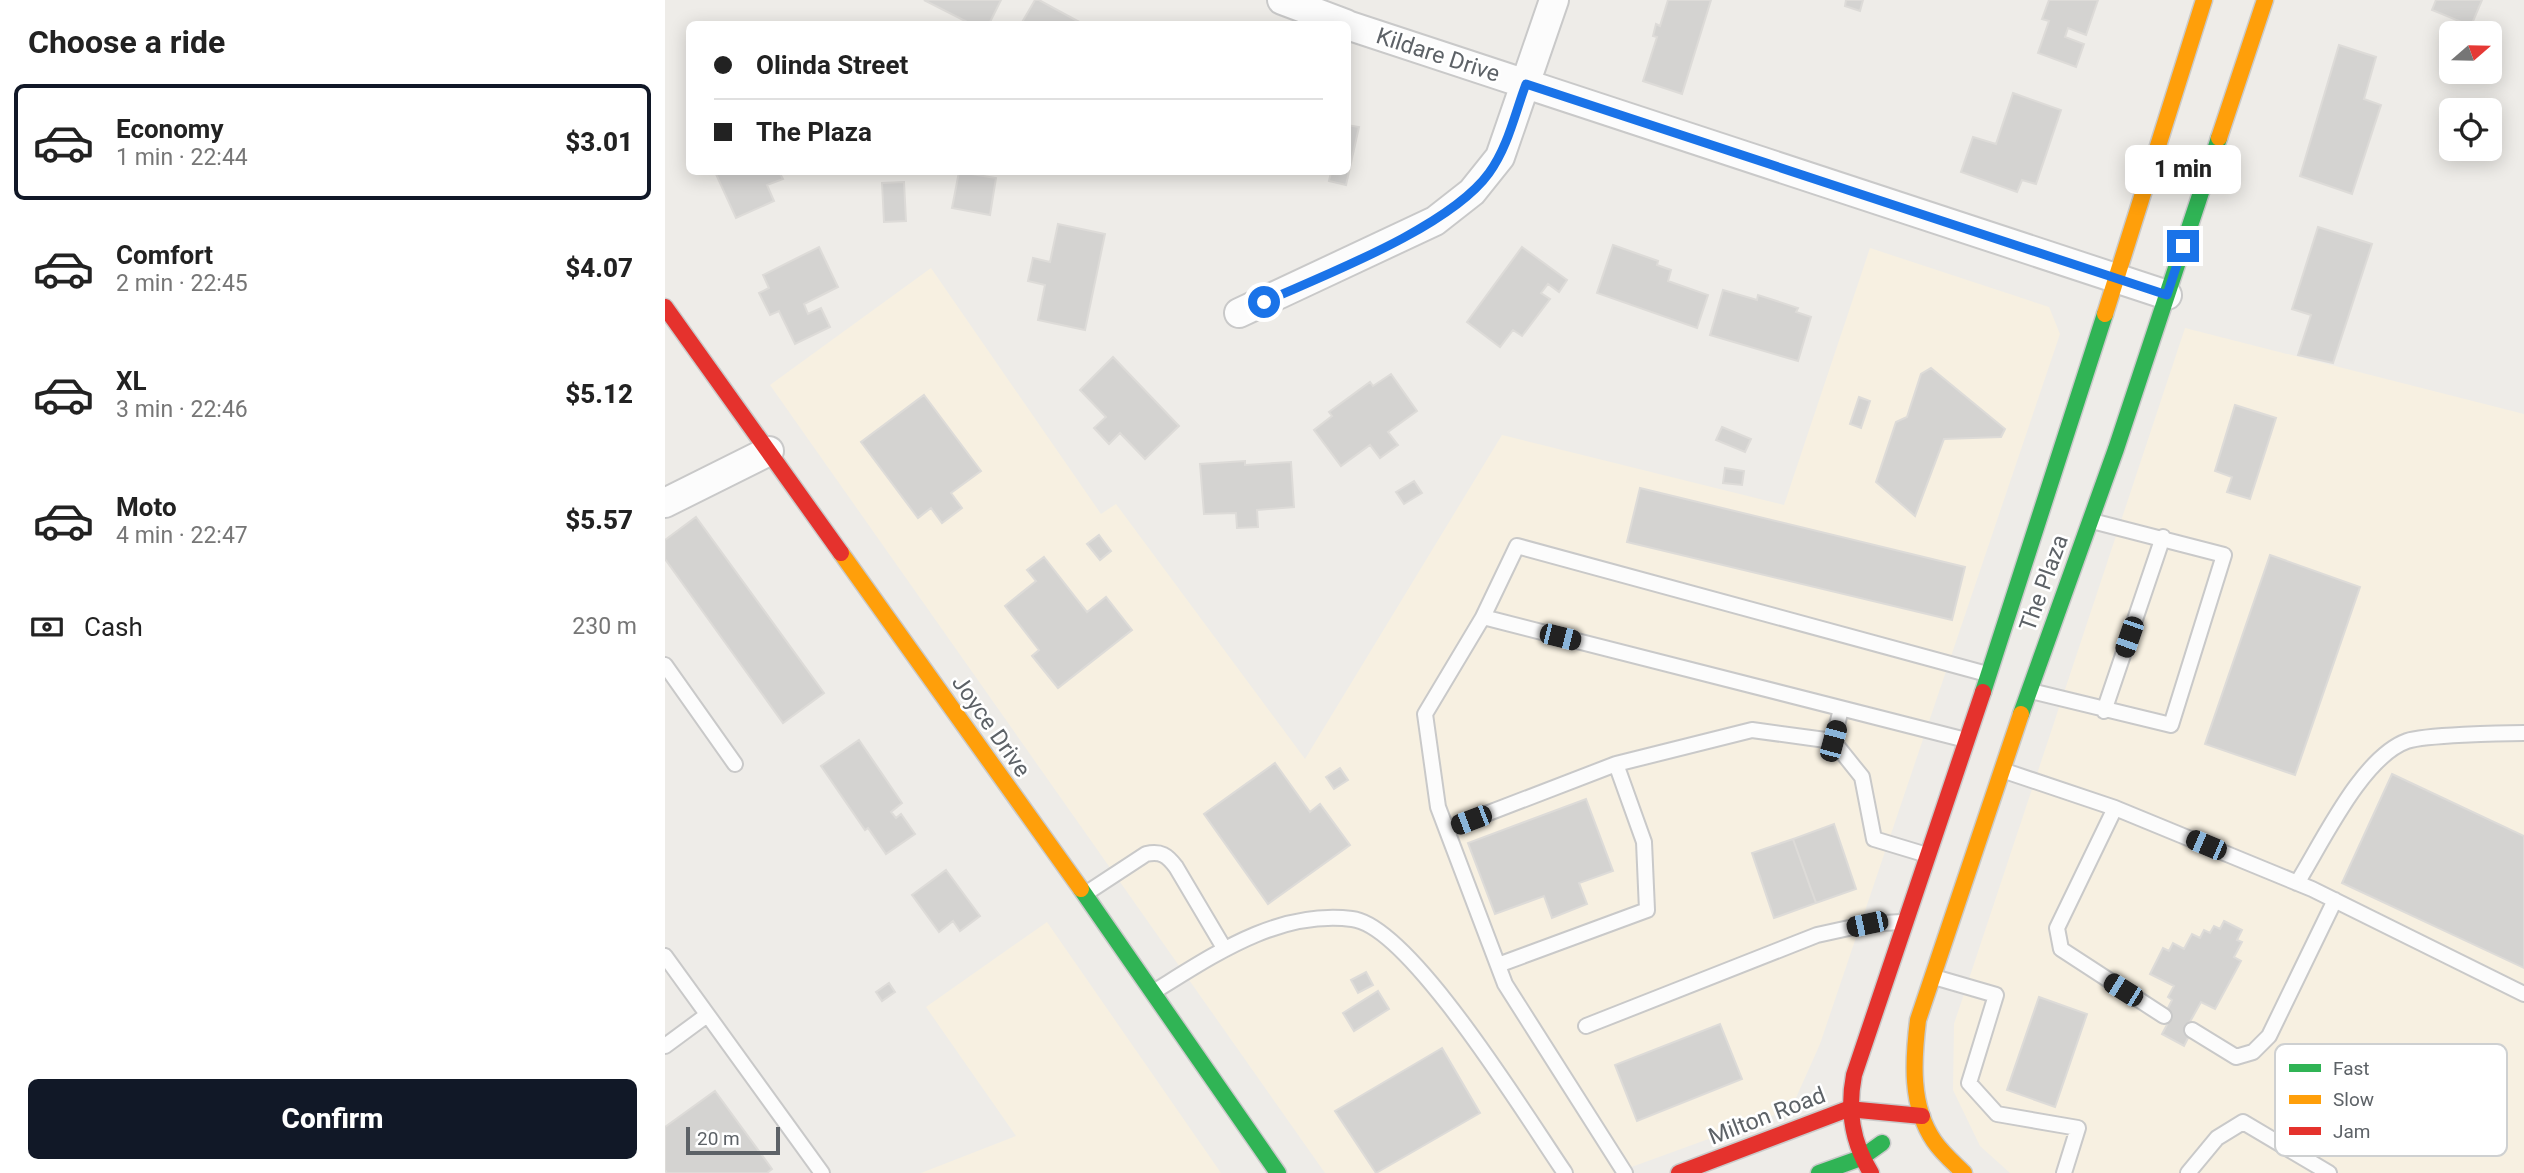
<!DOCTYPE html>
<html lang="en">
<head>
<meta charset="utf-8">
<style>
	body { margin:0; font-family:Roboto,sans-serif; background:#f2f2f2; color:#222; height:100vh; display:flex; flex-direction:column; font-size:26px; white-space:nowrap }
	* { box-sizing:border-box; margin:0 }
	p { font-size:23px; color:#767676 }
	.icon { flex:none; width:38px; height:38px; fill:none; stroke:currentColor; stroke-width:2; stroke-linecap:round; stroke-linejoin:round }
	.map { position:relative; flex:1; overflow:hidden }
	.panel { display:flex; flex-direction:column; background:#fff; width:665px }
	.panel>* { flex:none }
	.hud { position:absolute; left:21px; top:21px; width:665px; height:154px; border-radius:10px; box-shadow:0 4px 18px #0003; display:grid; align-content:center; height:154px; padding:0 28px; background:#fff }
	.needle { width:46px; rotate:70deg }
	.tools { position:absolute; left:1774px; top:21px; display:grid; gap:14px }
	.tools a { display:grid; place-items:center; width:63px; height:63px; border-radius:10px; background:#fff; box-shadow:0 4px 18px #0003; font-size:35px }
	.scale { position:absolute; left:21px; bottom:18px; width:94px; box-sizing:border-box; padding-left:7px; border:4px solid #5d6267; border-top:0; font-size:19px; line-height:24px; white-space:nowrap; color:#5d6267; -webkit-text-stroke:5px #fff; paint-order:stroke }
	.end { position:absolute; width:32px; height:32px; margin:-16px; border:9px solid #1a73e8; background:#fff; box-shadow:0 0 0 4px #fff }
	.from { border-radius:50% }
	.bubble { position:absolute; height:49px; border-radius:10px; background:#fff; box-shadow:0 4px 18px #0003; font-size:23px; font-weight:800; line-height:49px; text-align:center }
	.car { position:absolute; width:21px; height:42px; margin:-21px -10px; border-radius:9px; box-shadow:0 0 5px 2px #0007; background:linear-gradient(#222 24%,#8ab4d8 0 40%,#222 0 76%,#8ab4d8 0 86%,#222 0) }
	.hud b { display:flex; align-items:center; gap:24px; height:66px; font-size:26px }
	.hud b+b { border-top:2px solid #e0e0e0 }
	.hud i { width:18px; height:18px; background:#222 }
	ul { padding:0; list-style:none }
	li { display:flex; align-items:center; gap:21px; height:116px; margin:0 14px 10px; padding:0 14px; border:4px solid transparent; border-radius:10px }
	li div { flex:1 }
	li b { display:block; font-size:26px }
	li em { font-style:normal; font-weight:800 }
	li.active { border-color:#111827 }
	li>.icon { width:63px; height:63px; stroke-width:1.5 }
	h2 { padding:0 28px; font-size:32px; line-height:84px }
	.pay { display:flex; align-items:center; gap:18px; height:77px; padding:0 28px; font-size:26px }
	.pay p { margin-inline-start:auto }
	.primary-button { display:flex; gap:14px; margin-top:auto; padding:14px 28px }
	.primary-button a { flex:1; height:80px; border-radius:10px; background:#111827; color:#fff; font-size:28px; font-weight:800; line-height:80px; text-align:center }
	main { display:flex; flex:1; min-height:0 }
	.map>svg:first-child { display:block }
	.commercial { fill:#f7f0e1 }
	.building { fill:#d4d3d1; stroke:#dddbd8; stroke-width:2 }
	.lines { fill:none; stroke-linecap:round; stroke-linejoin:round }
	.lane-casing { stroke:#c9c9c9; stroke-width:18 }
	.street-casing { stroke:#c9c9c9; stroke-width:32 }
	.fast-casing { stroke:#cacaca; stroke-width:19 }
	.slow-casing { stroke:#cacaca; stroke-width:19 }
	.jam-casing { stroke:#cacaca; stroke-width:19 }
	.lane { stroke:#fcfcfc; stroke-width:14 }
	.street { stroke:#fcfcfc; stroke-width:28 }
	.fast { stroke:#30b455; stroke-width:16 }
	.slow { stroke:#ff9f0a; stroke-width:16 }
	.jam { stroke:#e5322d; stroke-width:16 }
	.route { stroke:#1a73e8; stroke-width:9 }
	.labels { text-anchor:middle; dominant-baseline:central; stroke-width:5; stroke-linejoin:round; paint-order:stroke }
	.street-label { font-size:23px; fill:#5d6267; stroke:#fff }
	.key { fill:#fff; stroke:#ced0d1; stroke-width:2 }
	.key-label { font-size:19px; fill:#5d6267 }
</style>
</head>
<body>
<main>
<section class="panel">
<h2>Choose a ride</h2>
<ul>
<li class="active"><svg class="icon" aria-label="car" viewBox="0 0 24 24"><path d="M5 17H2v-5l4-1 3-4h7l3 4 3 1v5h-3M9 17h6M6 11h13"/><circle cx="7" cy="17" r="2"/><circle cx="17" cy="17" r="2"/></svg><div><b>Economy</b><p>1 min · 22:44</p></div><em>$3.01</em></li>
<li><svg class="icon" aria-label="car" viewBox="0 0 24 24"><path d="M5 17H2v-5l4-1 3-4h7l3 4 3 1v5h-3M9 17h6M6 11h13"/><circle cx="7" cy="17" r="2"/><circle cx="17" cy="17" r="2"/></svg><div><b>Comfort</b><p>2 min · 22:45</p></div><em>$4.07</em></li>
<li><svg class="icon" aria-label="car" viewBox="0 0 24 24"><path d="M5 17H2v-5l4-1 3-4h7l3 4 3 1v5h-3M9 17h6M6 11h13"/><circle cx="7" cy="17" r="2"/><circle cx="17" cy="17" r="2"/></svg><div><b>XL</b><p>3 min · 22:46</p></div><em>$5.12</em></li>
<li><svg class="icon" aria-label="car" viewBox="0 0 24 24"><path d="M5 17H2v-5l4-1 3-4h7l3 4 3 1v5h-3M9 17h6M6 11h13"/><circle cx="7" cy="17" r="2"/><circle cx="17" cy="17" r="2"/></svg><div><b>Moto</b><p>4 min · 22:47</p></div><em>$5.57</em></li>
</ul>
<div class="pay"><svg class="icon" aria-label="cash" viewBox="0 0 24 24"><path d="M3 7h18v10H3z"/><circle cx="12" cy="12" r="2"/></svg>Cash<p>230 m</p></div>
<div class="primary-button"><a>Confirm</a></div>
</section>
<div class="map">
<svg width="1859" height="1173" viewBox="0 0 1859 1173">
	<rect width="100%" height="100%" fill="#eeece8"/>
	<path class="commercial" d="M1205 248 1384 307 1395 334 1155 1044 1126 1109 950 1173H660L105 385 266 268 436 514 451 504 640 759 837 435 1119 505Z
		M1520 328 1859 414V1173H1345L1315 1146 1288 1090 1289 1024Z
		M382 922 556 1173H256L351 1136 261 1007Z"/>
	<path class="building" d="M259 0H336L324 24H306Z
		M370 0H374L418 24H356Z
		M1003 0H1046L1017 94 978 81 992 37 988 36 991 24 995 26Z
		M1181 0H1198L1195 11 1180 6Z
		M1384 0H1433L1421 35 1403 28 1400 37 1419 44 1411 67 1373 53 1384 21 1377 19Z
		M1771 0H1817L1806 26 1767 10Z
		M1674 45 1711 57 1699 99 1716 105 1687 194 1635 176Z
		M1348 93 1396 110 1371 184 1357 180 1352 192 1296 172 1308 137 1331 144Z
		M682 125 694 127 681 185 664 181 666 172H682Z
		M50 172H114L118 179 102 185 109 201 71 218Z
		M294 172 331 178 325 215 287 208Z
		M239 182 241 221 219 222 217 183Z
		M393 224 440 234 420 330 373 320 380 285 363 281 368 258 385 262Z
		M1653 227 1707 244 1668 363 1633 355 1646 315 1627 309Z
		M948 245 993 261 992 265 1006 270 1003 281 1043 295 1032 328 932 293Z
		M154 247 173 287 139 304 143 314 156 308 165 327 130 344 114 311 105 315 94 293 104 288 98 275Z
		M857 247 902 280 894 292 883 284 876 293 885 299 857 336 848 330 835 347 802 322Z
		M1058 290 1092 300 1093 295 1133 308 1131 312 1146 317 1133 361 1045 335Z
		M448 357 514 426 480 459 455 433 444 444 429 428 441 417 415 390Z
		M1266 368 1340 429 1336 437 1279 439 1250 516 1211 482 1231 422 1242 417 1256 374Z
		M726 374 752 411 723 432 733 445 715 458 705 445 676 466 649 430 667 416 664 412 705 382 708 386Z
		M259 395 316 471 286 493 297 508 277 523 266 508 253 518 196 442Z
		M1194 397 1205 401 1196 428 1185 424Z
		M1570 405 1611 418 1585 499 1562 492 1567 477 1550 471Z
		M1057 427 1086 439 1080 452 1051 440Z
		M580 461V465L626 462 629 507 592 510 593 527 572 528 571 513 539 514 535 464Z
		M1060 468 1079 471 1077 485 1058 483Z
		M749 481 757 493 739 504 731 492Z
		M975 488 1300 567 1287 620 962 542Z
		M31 517 159 693 118 723 0 559V540Z
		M434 535 446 551 435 560 422 544Z
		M1605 555 1695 587 1630 775 1540 744Z
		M379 557 422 612 441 597 467 630 393 688 367 656 374 650 340 606 371 581 362 570Z
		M194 740 237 803 226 812 231 818 236 814 250 834 221 854 203 828 200 830 156 766Z
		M610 763 645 812 655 804 685 845 603 904 539 814Z
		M675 768 683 780 669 789 661 777Z
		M1727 774 1859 836V968L1677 883Z
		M921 799 948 871 914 883 922 904 887 918 879 896 830 914 803 843Z
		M1169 824 1191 889 1151 903 1128 839Z
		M1128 839 1151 903 1109 918 1087 853Z
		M281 870 315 916 295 931 288 921 274 932 247 895Z
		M1559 921 1577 930 1572 940 1577 942 1569 957 1576 961 1550 1009 1536 1002 1522 1027 1527 1030 1519 1046 1497 1034 1505 1019 1499 1016 1507 1000 1503 997 1509 986 1485 974 1498 948 1504 951 1508 943 1519 949 1527 934 1535 938 1539 930 1545 933 1549 926 1555 929Z
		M701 972 708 985 693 993 686 980Z
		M224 983 230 992 217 1001 211 992Z
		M713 991 724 1009 689 1031 678 1013Z
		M1374 997 1422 1014 1390 1107 1342 1090Z
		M1055 1024 1077 1079 972 1121 950 1065Z
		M777 1048 815 1113 711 1173 670 1111Z
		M50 1091 107 1169 102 1173H2L0 1170V1127Z"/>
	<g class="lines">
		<defs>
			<path id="lane" d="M818 617 760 714 773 807 840 984 960 1173
				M0 665 70 764
				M1366 691 1506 725 1559 555 1427 521
				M1439 711 1498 537
				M1301 740 818 617 852 546 1322 674
				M1168 741 1197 777 1209 839 1262 855
				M951 764 1087 730 1168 741 1176 709
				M1337 770 1450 808 1647 889 1859 994
				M1450 808 1392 928 1396 949 1499 1016
				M782 829 951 764 979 842 982 910 833 965
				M1632 883C1657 843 1697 757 1742 741 1759 735 1837 733 1859 733
				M420 894 481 854C496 851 502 855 511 867L559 948
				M0 956 157 1173
				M1269 977 1331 995 1304 1083 1332 1114 1413 1128 1399 1173
				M490 991C550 954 613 910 687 919 745 925 864 1121 900 1173
				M921 1026 1152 935 1202 924 1236 922
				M1527 1030 1571 1057 1588 1052 1604 1036 1670 900
				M0 1046 42 1015
				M1523 1173 1552 1138 1578 1122 1664 1173"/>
			<path id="street" d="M617 0 681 24
				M682 25 1502 295
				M574 313 770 221 807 192 835 157 889 0
				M0 503 104 451"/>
			<path id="fast" d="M1318 692 1440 314
				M1356 714 1451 449 1554 138
				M416 889 613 1173
				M1154 1173 1196 1158 1217 1143"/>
			<path id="slow" d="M1554 138 1600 0
				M1440 314 1539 0
				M176 553 416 889
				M1299 1173C1289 1163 1277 1153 1269 1141 1245 1106 1248 1060 1253 1020L1356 714"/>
			<path id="jam" d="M0 307 176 553
				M1014 1173 1183 1109 1257 1116
				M1206 1173C1187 1142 1182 1111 1189 1075L1318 692"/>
		</defs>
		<use href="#lane" class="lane-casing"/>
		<use href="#street" class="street-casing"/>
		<use href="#fast" class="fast-casing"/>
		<use href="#slow" class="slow-casing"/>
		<use href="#jam" class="jam-casing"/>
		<use href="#lane" class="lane"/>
		<use href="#street" class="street"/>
		<use href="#fast" class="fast"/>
		<use href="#slow" class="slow"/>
		<use href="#jam" class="jam"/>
	</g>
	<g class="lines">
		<path class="route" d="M599 302C662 274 785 227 824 173 843 147 850 113 861 84L1502 295 1518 246"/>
	</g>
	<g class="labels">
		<g class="street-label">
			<text transform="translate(773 55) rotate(18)">Kildare Drive</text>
			<text transform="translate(1379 583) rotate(-70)">The Plaza</text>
			<text transform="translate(326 726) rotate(55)">Joyce Drive</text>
			<text transform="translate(1102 1116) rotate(-21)">Milton Road</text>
		</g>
	</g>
	<rect x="1610" y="1044" width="232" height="112" rx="10" class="key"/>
	<rect x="1624" y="1064" width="32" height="8" fill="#30b455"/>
	<rect x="1624" y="1095" width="32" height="9" fill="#ff9f0a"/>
	<rect x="1624" y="1127" width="32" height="8" fill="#e5322d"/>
	<g class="key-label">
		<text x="1668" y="1075">Fast</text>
		<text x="1668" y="1106">Slow</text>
		<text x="1668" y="1138">Jam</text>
	</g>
</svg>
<div class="tools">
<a><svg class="needle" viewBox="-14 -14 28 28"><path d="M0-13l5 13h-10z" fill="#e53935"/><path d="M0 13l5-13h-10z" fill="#767676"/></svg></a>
<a><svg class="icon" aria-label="locate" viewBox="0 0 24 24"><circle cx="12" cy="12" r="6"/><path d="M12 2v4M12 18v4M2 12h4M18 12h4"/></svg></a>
</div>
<div class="scale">20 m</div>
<i class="end from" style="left:599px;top:302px"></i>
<i class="end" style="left:1518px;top:246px"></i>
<div class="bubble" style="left:1460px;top:145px;width:116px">1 min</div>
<i class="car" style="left:895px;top:637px;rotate:104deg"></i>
<i class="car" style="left:1464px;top:637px;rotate:199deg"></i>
<i class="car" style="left:1168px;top:741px;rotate:15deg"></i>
<i class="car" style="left:806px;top:820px;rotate:249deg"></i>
<i class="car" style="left:1541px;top:845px;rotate:293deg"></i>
<i class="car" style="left:1202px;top:924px;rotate:258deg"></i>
<i class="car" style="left:1458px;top:990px;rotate:302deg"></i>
<div class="hud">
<b><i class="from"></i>Olinda Street</b>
<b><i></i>The Plaza</b>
</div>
</div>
</main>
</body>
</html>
